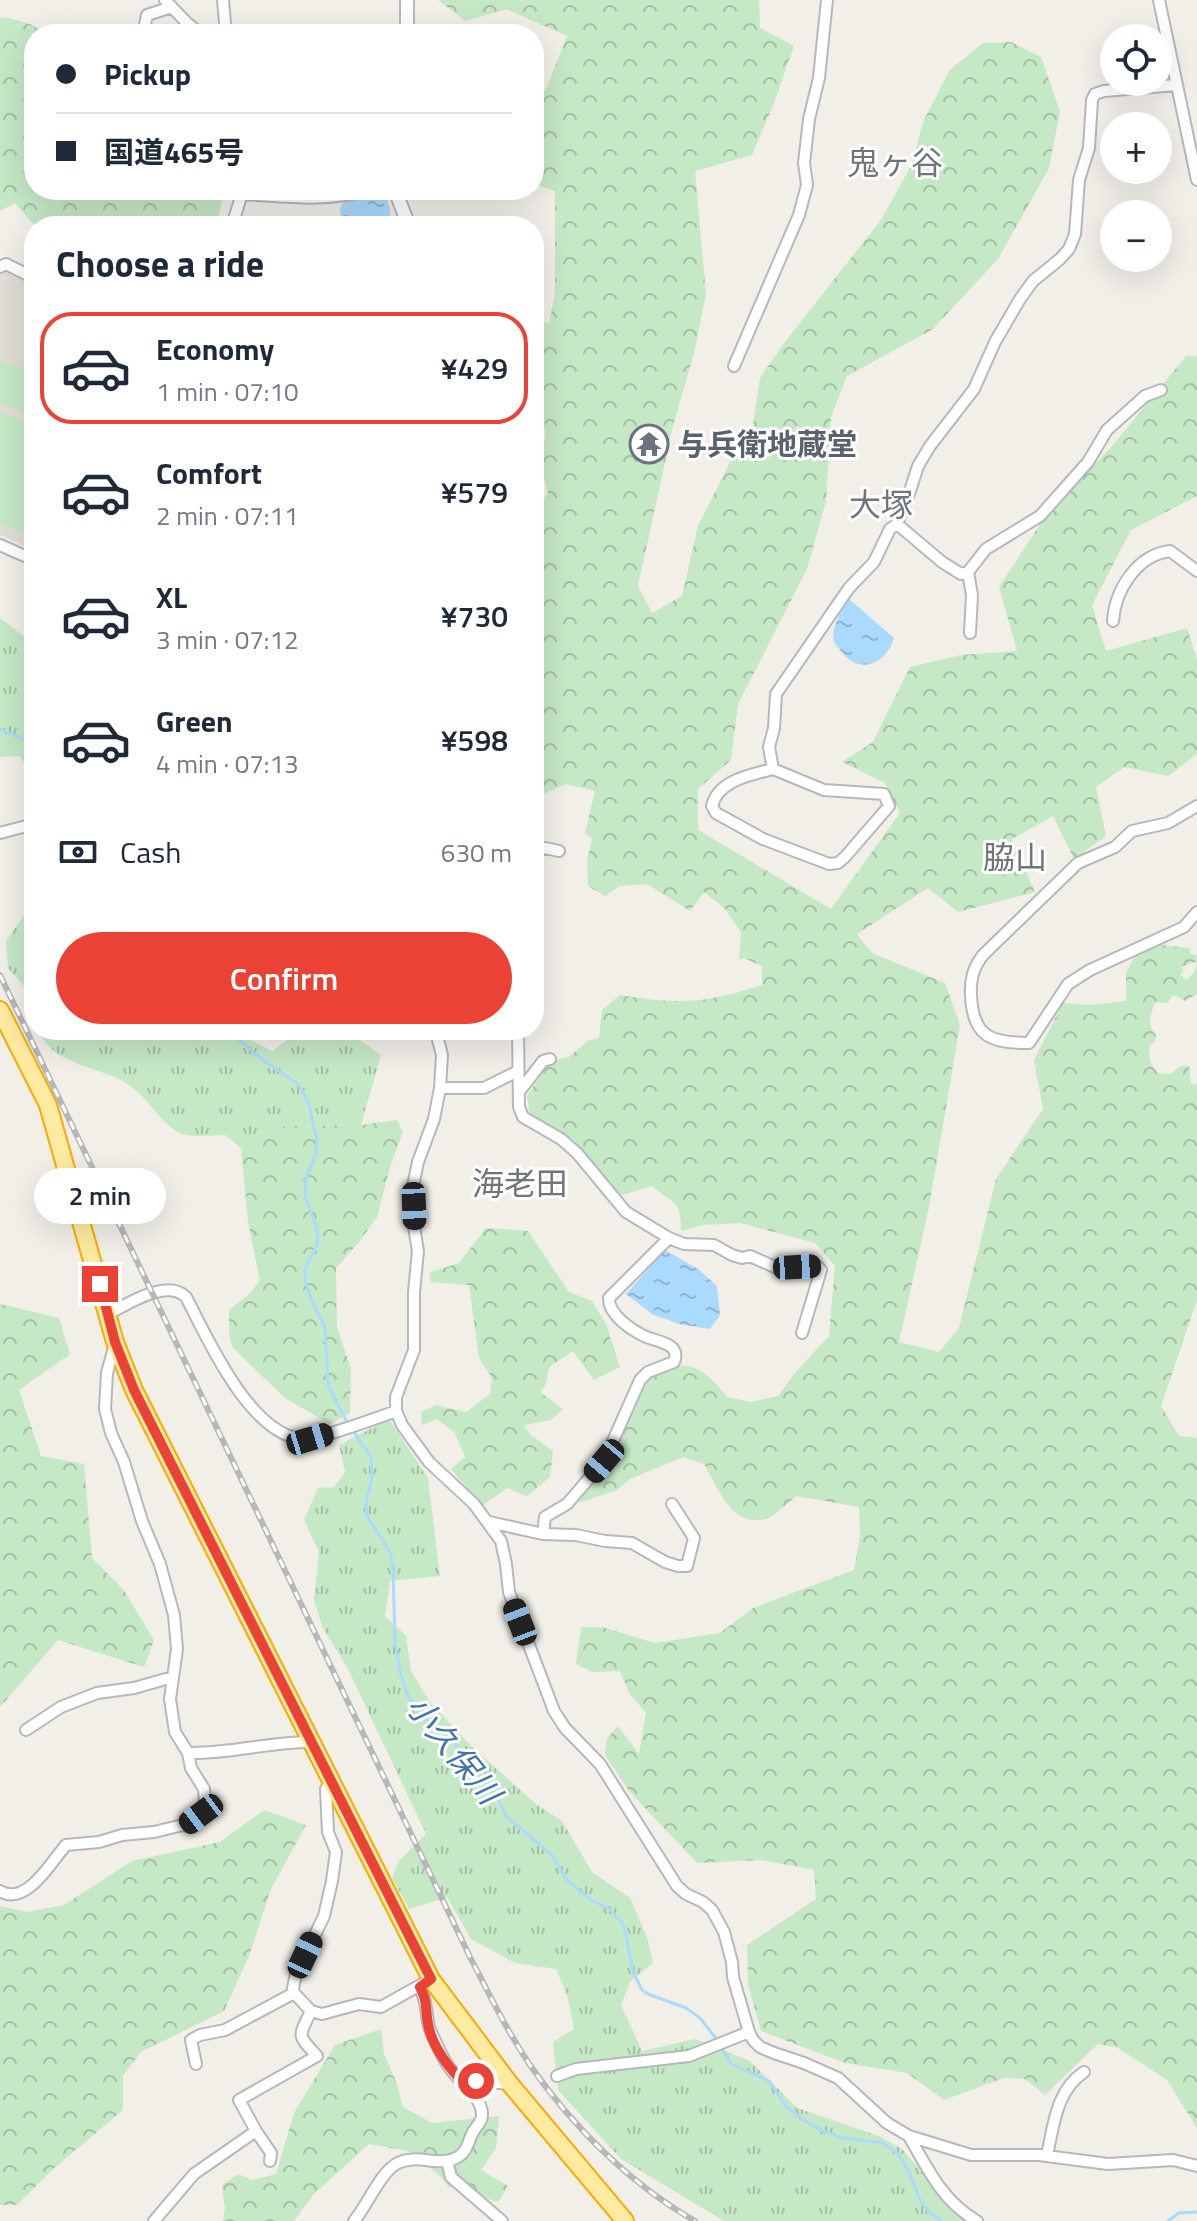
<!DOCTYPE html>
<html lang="en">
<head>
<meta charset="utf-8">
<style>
	body { margin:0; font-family:"Titillium Web","Noto Sans JP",sans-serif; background:#f6f6f7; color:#1f2937; height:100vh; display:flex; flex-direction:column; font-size:30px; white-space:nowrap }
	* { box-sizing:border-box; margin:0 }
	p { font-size:26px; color:#747a83 }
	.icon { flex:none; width:44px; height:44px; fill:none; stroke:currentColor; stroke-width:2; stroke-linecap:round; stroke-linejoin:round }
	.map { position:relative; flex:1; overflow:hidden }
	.side { position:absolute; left:24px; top:216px; width:520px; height:824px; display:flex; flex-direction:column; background:#fff; border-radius:32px; box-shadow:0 8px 32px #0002 }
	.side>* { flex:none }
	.hud { position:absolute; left:24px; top:24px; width:520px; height:176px; border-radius:32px; box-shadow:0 8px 32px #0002; display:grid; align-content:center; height:176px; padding:0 32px; background:#fff }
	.fabs { position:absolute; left:1100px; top:24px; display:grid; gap:16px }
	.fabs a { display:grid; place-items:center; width:72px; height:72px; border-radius:50%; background:#fff; box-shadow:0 8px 32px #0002; font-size:40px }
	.end { position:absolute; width:36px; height:36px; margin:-18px; border:10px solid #ea4335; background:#fff; box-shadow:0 0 0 4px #fff }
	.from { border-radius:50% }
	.bubble { position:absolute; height:56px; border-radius:28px; background:#fff; box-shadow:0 8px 32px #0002; font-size:26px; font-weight:600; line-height:56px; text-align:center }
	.car { position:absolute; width:24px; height:48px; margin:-24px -12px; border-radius:10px; box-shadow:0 0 6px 2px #0007; background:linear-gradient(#222 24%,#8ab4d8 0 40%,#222 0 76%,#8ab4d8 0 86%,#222 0) }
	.hud b { display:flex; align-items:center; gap:28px; height:76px; font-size:30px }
	.hud b+b { border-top:2px solid #e0e1e3 }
	.hud i { width:20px; height:20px; background:#1f2937 }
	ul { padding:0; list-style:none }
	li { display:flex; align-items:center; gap:24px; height:112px; margin:0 16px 12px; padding:0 16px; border:4px solid transparent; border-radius:32px }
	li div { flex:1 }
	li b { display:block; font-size:30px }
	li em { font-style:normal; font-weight:600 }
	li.current { border-color:#ea4335 }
	li>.icon { width:72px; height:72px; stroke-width:1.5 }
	h2 { padding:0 32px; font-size:36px; line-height:96px }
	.pay { display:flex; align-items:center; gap:20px; height:88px; padding:0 32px; font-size:30px }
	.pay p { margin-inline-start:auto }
	.primary-button { display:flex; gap:16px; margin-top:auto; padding:16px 32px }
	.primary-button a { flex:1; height:92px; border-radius:48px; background:#ea4335; color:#fff; font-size:32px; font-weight:600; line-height:92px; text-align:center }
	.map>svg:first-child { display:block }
	.education { fill:#e1ded6 }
	.grass { fill:url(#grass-tufts) }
	.forest { fill:url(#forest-crowns) }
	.pitch { fill:#c5e8c5 }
	.water { fill:url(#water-ripples) }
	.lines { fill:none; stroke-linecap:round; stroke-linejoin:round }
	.stream { stroke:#aadaff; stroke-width:3 }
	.minor-casing { stroke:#b5b8bc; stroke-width:14 }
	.tertiary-casing { stroke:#b5b8bc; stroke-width:16 }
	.trunk-casing { stroke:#f9ab00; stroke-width:20 }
	.minor { stroke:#fff; stroke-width:10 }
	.tertiary { stroke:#fff; stroke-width:12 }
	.trunk { stroke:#feeaa1; stroke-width:16 }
	.rail-casing { stroke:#b6b7b8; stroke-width:6 }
	.rail { stroke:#fff; stroke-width:3; stroke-dasharray:9; stroke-linecap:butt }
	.route { stroke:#ea4335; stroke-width:10 }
	.labels { text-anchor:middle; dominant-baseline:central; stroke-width:6; stroke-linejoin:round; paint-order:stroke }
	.worship-label { font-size:30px; font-weight:bold; fill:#5b616d; stroke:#fff; text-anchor:start }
	.neighbourhood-label { font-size:32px; fill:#70757a; stroke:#fff }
	.water-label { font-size:32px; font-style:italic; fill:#4174aa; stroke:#fff }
</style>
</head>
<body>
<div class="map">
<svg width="1197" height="2221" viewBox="0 0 1197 2221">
	<defs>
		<pattern id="grass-tufts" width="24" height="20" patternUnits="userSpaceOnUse" patternTransform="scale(2)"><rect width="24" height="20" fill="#c5e8c5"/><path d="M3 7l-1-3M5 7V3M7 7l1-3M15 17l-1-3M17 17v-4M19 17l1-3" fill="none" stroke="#a3c0a4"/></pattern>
		<pattern id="forest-crowns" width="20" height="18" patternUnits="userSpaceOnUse" patternTransform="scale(2)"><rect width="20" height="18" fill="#c5e8c5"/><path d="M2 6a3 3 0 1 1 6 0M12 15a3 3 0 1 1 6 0" fill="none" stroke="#a3c0a4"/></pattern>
		<pattern id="water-ripples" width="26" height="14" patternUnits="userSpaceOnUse" patternTransform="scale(2)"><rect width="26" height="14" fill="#aadaff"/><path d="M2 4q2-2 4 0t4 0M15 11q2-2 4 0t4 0" fill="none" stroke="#8eb4d2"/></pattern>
	</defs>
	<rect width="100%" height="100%" fill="#f1efe8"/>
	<path class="education" d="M13 266 34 277V552L25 546 0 535V270Z"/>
	<path class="grass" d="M0 618 34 644V776L19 756 0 757Z
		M24 915 34 919V1007L31 994 8 968 6 941Z
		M40 1030H231L272 1051 301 1030H346L381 1055 361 1125 288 1126 260 1131 241 1148 225 1135C210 1135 189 1139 176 1131 159 1120 148 1099 132 1087 106 1066 50 1067 40 1030Z
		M389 1419 428 1478 440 1576 390 1581 385 1616 406 1636 411 1671 430 1702 472 1747 536 1804 562 1821 592 1872 630 1898 647 1937 653 1963 630 1982 621 2005 642 2051 695 2039 750 2061 797 2108 879 2136 902 2149 966 2221H724L621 2159 558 2090 553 2042 574 2029 568 1998 556 1969 515 1963 471 1939 447 1897 409 1909 392 1878 399 1861 426 1834 348 1669 323 1628 314 1600 319 1552 304 1520 318 1488 334 1487 345 1472 339 1445Z"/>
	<path class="forest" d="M438 0H759L760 28 794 46 774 103 752 155 695 171 706 295 694 353 673 426 638 586 652 613 682 596 698 526 733 456 752 432 760 378 784 343 881 220 912 164 923 122 949 71 983 43 1011 42 1041 57 1060 111 1049 168 998 259 933 329 847 376 831 417 826 501 807 569 738 704 731 760 698 789V830L831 909 900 813 885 783 842 762 873 742 910 667 961 655 1017 651 999 587 1043 520 1113 445 1186 356H1197V496L1131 530 1092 605 1106 651 1187 628 1197 660V754L1168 776 1124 767 1096 787 1106 836 1074 859 1053 816 1012 839 1035 892 958 912 928 888 857 934 872 953 945 983 960 1025 929 1207 899 1342 939 1352 959 1328 996 1179 1043 1109 1034 1060 1063 1003 1090 1005 1126 1001V973L1136 953 1162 945 1190 948V954L1197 955V963L1194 962 1182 967 1183 972 1180 975 1187 980 1194 972 1197 965V994L1185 1001 1174 995 1167 1003 1155 1002C1151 1015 1146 1024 1156 1035L1155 1042 1150 1045C1148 1057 1149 1064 1158 1073L1171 1074 1180 1066H1189L1191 1084H1197V1300L1161 1406 1179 1436 1197 1438V2128L1167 2080 1118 2048 1098 2044 1045 2095 1025 2079 1004 2078 944 2100 907 2073 845 2063 761 2031 748 1984 747 1945 816 1899 814 1870 760 1860 697 1863 629 1791 605 1755 607 1738 618 1726 639 1754 646 1713 629 1693 620 1671 592 1672 576 1664 581 1627H602L655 1643 720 1633 753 1608 854 1570 860 1536 859 1507 796 1496C788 1503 775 1516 765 1519 730 1527 718 1487 704 1464L683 1457 630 1479 617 1490 578 1503 620 1442 648 1378C657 1374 669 1367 679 1366 700 1363 715 1382 727 1397L751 1402 778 1396 795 1373 829 1336 835 1266 815 1243 740 1223 702 1225 681 1231C682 1201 672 1203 652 1186L622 1195 609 1183 573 1139 530 1117 527 1096 545 1069 555 1060 569 1057 589 1040 599 1038 602 1010 620 995C643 999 666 1002 689 1001 713 1000 739 992 762 985V966L744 958 739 959 741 932 724 908 704 892 690 911 647 884 620 886 605 896 588 886 587 860 592 839 585 833 595 791 566 784 534 798V510L548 494 544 477 534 472 535 453 545 438 544 410 534 409V318L549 324 555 291V191L534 184V106L547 87 567 36 506 9 465 21Z
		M5 17 30 24 46 34H34V190H224L217 226H35L15 203 0 211V18Z
		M397 1120 403 1132 390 1167 377 1217 359 1242 336 1268 337 1327 351 1369 350 1413 330 1424 285 1398 233 1348 229 1335V1310L249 1294 260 1281 248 1222 241 1148 260 1131 288 1126 361 1125Z
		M486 1228 528 1231 569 1292 592 1301 606 1324 620 1367 594 1380 573 1351 549 1367 546 1384 540 1392 563 1409 551 1420 524 1425 531 1435 553 1451 550 1477 527 1496 507 1488 482 1506 451 1469 465 1457 455 1433 437 1419 422 1425 421 1412 436 1405 466 1412 490 1394 492 1378 479 1358 469 1285 431 1282 429 1273 459 1263Z
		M0 1304 59 1318 70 1354 19 1390 41 1456 84 1464 92 1558 123 1589 154 1640 144 1667 58 1640 0 1707Z
		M264 1810 306 1825 271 1889 249 1956 224 2011 141 2052 123 2076V2110L52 2170 17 2205H0V1906L27 1912 64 1905 132 1861 220 1842Z
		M381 2029 384 2054 397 2084 403 2107 432 2123 499 2116 496 2148 481 2170 508 2186 498 2202 449 2187 438 2174 408 2151 369 2144 313 2195 294 2221H223L225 2209 222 2185 238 2174 252 2180 276 2174 294 2113 335 2045Z"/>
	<path class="pitch" d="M0 360 34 373V418L0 403Z
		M0 412 34 426V509L23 533 0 523Z"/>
	<path class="water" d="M378 191 385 193 390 209V226H341L340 208 344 202Z
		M849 599 894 638C886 664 859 676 841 651 839 648 835 645 834 641 830 629 843 608 849 599Z
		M665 1250 698 1269 717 1286 720 1315 710 1329 679 1324 652 1314 626 1294Z"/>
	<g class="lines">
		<path class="stream" d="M0 729 34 744
			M227 1030 263 1060 298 1084 309 1104 317 1141 316 1153 305 1182 306 1200 316 1225 318 1237 317 1246 306 1266 305 1280 311 1299 325 1327 328 1385 347 1422 371 1457 372 1478 366 1502 367 1516 390 1552 393 1566 395 1643 401 1675 408 1696 422 1716 455 1742 461 1759 494 1791 506 1816 551 1854 567 1880 575 1887 590 1899 609 1909 621 1921 625 1930 633 1972 642 1990 648 1994 686 2008 700 2018 718 2041
			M722 2048 731 2064 769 2081 785 2105 803 2120 821 2130 842 2138 882 2143 897 2153 908 2169 919 2198 927 2210 941 2221
			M1168 2221 1179 2213 1197 2212"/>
		<defs>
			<path id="minor" d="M165 0 187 23 201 34
				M223 0 226 34
				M1159 0 1197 180
				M143 34 147 15 172 7
				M242 194C283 196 326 203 366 190
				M232 226 243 190
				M0 267 6 264 34 278
				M734 366 799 215 807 185 804 163 809 119 819 78 827 0
				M897 524 942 562 961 574 968 572 986 549 1040 516 1088 462 1107 430 1145 396 1161 390
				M0 545 34 560
				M968 572 972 595 970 633
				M1113 621C1115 590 1137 555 1170 551L1197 571
				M773 769 769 747 774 728 776 694 849 588 874 562 890 529 897 524 910 491 918 466 930 446 974 389 995 342 1020 299 1033 281 1060 259 1069 249 1075 234 1079 180 1089 148 1092 100 1095 94 1104 91 1177 85
				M773 769 824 790 884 794 889 806 845 857 838 863 829 864 763 839 716 813 712 806C718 780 751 775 773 769Z
				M1197 806 1168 823 1132 831 1115 847 1078 863 983 955C973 968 970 980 971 996 973 1037 991 1043 1029 1043L1068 984 1090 970 1184 927 1197 912
				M0 833 34 824
				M534 851 545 848 559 851
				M432 1030 436 1032 442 1055 440 1088 434 1119 418 1162 413 1186 414 1227 418 1251 414 1292V1350L396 1397V1411L402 1425 429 1462 474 1504 501 1541 506 1564 509 1592 554 1711 565 1728 600 1764 677 1886 686 1894 703 1902 712 1910 724 1932 732 1962 733 1977 749 2032 753 2040 760 2047 774 2053 804 2063 838 2078 887 2123 909 2136 971 2155H1039L1108 2164 1173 2160 1197 2166
				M518 1030 519 1107 523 1117 561 1139 577 1153 626 1212 669 1238 684 1244 714 1245 732 1255 742 1258 750 1256 777 1268 817 1266 821 1270 802 1333
				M440 1088H484L518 1071
				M519 1092 543 1061 550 1059
				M108 1314C128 1304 167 1278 186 1297 208 1339 253 1442 308 1439 316 1439 325 1435 332 1433 354 1426 375 1419 396 1411
				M115 1344 107 1373 105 1409 111 1433 124 1462 142 1521 160 1564 174 1615 177 1649 170 1699 175 1732 188 1753C229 1754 269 1742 310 1742
				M489 1522 543 1534 545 1517 567 1504 604 1461 640 1380 648 1372 674 1362C675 1358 677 1355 674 1350 669 1342 652 1340 644 1336 630 1329 608 1314 609 1298L669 1238
				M543 1534 576 1535 605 1541 632 1543 665 1562 678 1566H687L694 1538 672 1504
				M26 1730 61 1707 97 1693 134 1688 173 1677
				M331 1781 326 1789 328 1832 336 1852 332 1881 324 1916 296 1974 293 1988 294 1993 311 2011 322 2014 359 2004 381 2007 431 1979
				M0 1891C26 1907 51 1862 66 1845L99 1842 122 1835 154 1832 187 1824 201 1814 205 1803 204 1789 191 1768 188 1753
				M196 2064 191 2040 200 2035 225 2030 294 1993
				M557 2076 576 2069 689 2056 749 2032
				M464 2083 476 2081 510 2084
				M909 2136C927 2168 943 2202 977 2221
				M1047 2155C1054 2124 1056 2091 1084 2072
				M270 2161 271 2153 256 2131 239 2100 317 2056C297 2034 298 2038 311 2011
				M447 2161 451 2177 502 2221
				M154 2221 194 2174 256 2131
				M354 2221C367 2206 381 2171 398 2163 417 2153 439 2168 458 2157 468 2151 468 2141 473 2132 476 2126 481 2124 482 2116 483 2098 462 2084 452 2071 446 2064 441 2054 437 2045 434 2038 429 2030 428 2022 426 2008 426 2000 420 1987"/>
			<path id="tertiary" d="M407 34V0
				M395 190 409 226"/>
			<path id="trunk" d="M0 1010 48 1105 115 1342 134 1390 431 1979 510 2084 625 2221"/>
		</defs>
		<use href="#minor" class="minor-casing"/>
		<use href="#tertiary" class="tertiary-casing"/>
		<use href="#trunk" class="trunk-casing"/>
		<use href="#minor" class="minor"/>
		<use href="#tertiary" class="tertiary"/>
		<use href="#trunk" class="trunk"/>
		<defs>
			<path id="rail" d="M0 975 470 1957C489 1994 507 2031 530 2065 572 2126 630 2184 695 2221"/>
		</defs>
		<use href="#rail" class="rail-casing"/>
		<use href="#rail" class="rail"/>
	</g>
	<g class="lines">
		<path class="route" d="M100 1284 115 1342 134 1390 431 1979 420 1987C428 2002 425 2008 428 2024 432 2046 449 2068 464 2083L476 2081"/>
	</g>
	<defs>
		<symbol id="temple-ring" viewBox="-11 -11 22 22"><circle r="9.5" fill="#fff" stroke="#6b7280" stroke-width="1.5"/><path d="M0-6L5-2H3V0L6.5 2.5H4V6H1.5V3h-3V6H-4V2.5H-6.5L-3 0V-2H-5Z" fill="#6b7280"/></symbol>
	</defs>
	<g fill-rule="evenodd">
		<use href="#temple-ring" x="627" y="422" width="44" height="44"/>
	</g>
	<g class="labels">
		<g class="worship-label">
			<text x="677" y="444">与兵衛地蔵堂</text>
		</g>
		<g class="neighbourhood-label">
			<text x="895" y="162">鬼ヶ谷</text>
			<text x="881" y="504">大塚</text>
			<text x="1015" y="857">脇山</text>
			<text x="520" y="1183">海老田</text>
		</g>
		<g class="water-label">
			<text transform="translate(454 1749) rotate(51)">小久保川</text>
		</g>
	</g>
</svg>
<div class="fabs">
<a><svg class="icon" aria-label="locate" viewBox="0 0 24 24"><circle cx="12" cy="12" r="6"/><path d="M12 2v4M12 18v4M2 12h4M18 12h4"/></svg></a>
<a>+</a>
<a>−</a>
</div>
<i class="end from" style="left:476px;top:2081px"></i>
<i class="end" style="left:100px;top:1284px"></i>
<div class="bubble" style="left:34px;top:1168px;width:132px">2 min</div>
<i class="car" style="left:414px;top:1206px;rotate:178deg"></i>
<i class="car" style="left:797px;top:1267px;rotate:87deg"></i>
<i class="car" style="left:310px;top:1439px;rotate:73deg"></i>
<i class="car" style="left:604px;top:1461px;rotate:220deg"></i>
<i class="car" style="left:520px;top:1622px;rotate:339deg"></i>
<i class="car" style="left:201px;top:1814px;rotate:233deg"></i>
<i class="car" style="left:305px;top:1955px;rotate:25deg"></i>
<div class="hud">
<b><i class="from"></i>Pickup</b>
<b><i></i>国道465号</b>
</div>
<section class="side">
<h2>Choose a ride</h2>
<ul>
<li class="current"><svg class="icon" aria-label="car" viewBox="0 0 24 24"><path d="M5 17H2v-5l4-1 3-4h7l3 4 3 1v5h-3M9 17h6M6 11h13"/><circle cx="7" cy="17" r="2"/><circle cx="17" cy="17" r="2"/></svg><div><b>Economy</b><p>1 min · 07:10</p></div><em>¥429</em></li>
<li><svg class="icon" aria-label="car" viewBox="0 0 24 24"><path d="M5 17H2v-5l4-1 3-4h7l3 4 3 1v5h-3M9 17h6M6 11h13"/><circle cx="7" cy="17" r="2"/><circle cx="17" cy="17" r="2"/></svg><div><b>Comfort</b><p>2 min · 07:11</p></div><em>¥579</em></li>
<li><svg class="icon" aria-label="car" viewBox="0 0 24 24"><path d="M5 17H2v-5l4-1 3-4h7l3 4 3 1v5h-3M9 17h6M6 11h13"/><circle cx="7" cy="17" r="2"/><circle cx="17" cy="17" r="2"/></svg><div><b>XL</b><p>3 min · 07:12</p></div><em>¥730</em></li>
<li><svg class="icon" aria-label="car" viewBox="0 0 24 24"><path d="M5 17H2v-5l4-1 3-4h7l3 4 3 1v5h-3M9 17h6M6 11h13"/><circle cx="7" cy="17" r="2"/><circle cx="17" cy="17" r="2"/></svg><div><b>Green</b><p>4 min · 07:13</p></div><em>¥598</em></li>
</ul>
<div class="pay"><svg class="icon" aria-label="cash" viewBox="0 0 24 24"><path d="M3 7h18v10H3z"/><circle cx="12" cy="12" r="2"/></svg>Cash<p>630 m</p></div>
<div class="primary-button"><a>Confirm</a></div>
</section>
</div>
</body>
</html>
